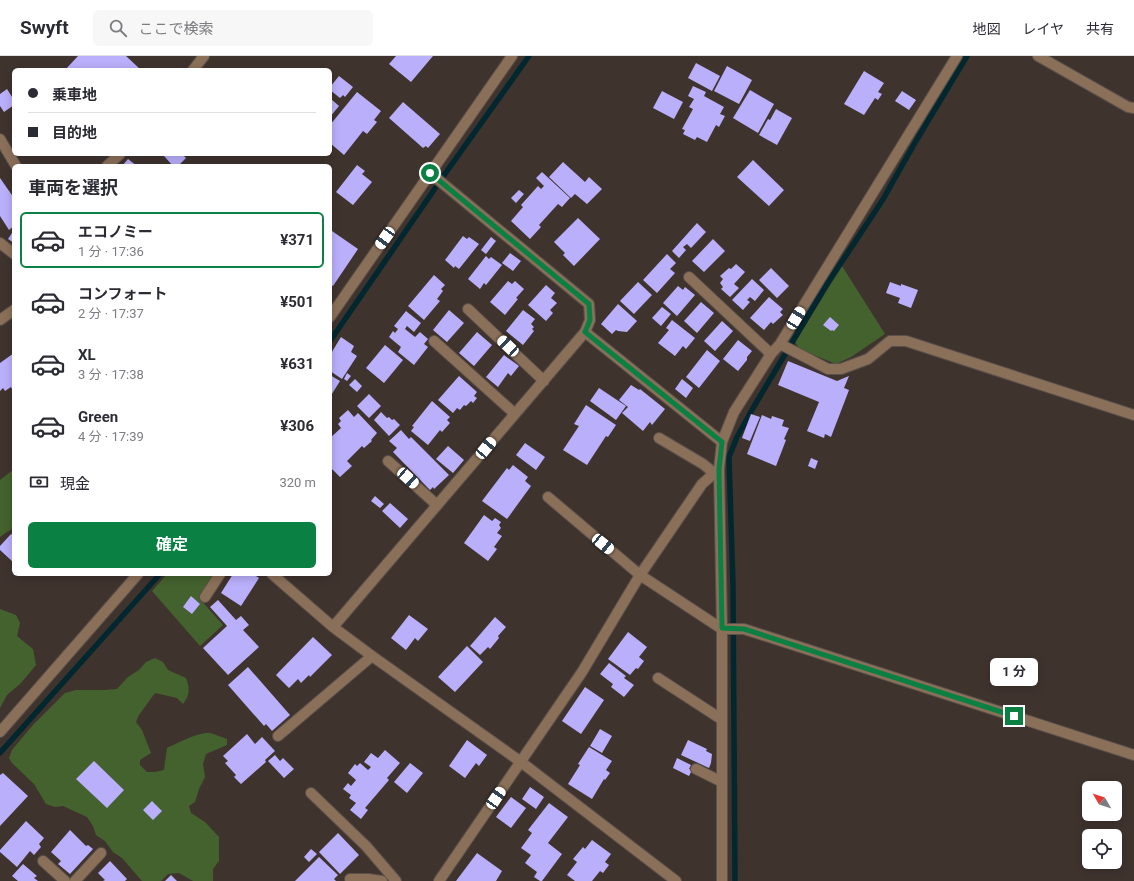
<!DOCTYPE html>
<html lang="ja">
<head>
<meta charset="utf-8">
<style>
	body { margin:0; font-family:Roboto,"Noto Sans JP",sans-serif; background:#f7f7f7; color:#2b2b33; height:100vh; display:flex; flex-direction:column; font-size:15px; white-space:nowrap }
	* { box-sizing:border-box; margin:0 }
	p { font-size:13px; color:#7c7c81 }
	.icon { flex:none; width:22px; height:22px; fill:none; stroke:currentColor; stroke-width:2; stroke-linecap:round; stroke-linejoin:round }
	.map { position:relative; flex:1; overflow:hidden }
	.drawer { position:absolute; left:12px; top:108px; width:320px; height:412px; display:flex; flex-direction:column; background:#fff; border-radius:6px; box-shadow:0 2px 10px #0003 }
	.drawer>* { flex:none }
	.top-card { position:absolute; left:12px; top:12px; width:320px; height:88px; border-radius:6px; box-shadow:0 2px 10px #0003; display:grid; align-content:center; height:88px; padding:0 16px; background:#fff }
	.needle { width:26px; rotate:309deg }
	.controls { position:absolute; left:1082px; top:725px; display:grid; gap:8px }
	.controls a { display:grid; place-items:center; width:40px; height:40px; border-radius:6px; background:#fff; box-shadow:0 2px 10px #0003; font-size:20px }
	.end { position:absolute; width:18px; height:18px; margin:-9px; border:5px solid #0b8043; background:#fff; box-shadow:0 0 0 2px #fff }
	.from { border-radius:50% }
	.bubble { position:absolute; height:28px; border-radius:6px; background:#fff; box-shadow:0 2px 10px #0003; font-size:13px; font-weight:700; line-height:28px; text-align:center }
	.car { position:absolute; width:12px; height:24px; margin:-12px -6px; border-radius:5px; box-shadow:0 0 3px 1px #0007; background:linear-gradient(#fff 24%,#345 0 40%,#fff 0 76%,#345 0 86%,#fff 0) }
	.top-card b { display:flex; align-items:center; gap:14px; height:38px; font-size:15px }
	.top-card b+b { border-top:1px solid #e1e1e2 }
	.top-card i { width:10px; height:10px; background:#2b2b33 }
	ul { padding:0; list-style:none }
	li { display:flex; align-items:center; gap:12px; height:56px; margin:0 8px 6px; padding:0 8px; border:2px solid transparent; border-radius:6px }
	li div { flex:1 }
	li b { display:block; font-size:15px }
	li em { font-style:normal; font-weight:700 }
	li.on { border-color:#0b8043 }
	li>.icon { width:36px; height:36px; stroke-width:1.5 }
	h2 { padding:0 16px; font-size:18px; line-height:48px }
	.pay { display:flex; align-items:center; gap:10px; height:44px; padding:0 16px; font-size:15px }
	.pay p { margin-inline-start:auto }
	.primary-button { display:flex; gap:8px; margin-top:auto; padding:8px 16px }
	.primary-button a { flex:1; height:46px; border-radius:6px; background:#0b8043; color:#fff; font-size:16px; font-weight:700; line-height:46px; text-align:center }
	header { display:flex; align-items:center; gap:24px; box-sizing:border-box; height:56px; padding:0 20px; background:#fff; border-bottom:1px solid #e1e1e2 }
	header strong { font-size:19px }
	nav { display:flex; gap:22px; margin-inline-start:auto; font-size:14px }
	.search { width:280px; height:36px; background:#f7f7f7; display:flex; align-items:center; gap:10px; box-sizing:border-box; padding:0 14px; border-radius:6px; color:#7c7c81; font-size:15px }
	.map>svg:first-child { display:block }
	.green { fill:#44622e }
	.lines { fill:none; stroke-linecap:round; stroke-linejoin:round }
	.stream { stroke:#03272f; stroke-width:5.5 }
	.building { fill:#baaffb }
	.minor-casing { stroke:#5b504b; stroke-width:12 }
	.minor { stroke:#8b7059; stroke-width:10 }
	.route { stroke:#0b8043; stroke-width:5 }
</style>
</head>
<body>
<header>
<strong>Swyft</strong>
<div class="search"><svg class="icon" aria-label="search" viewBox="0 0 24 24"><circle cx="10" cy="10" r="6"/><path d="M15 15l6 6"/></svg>ここで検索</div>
<nav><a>地図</a><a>レイヤ</a><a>共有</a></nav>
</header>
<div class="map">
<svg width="1134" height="825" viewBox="0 0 1134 825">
	<rect width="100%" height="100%" fill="#3f332e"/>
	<path class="green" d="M842 210 885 278 851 301 836 308 799 293 795 286Z
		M14 413V472L7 476 0 481V424Z
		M167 518H214L199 542 223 569 200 590 152 535Z
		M0 553 16 559 20 567 17 580 33 593 36 609 21 627 7 639 0 652Z
		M155 602 163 606 168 614 186 622C190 632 190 639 183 648L177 642 155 637 139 659 136 666 142 674 151 697 140 704V709L147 716H155L164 714 167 692C177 687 199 676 209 677 215 678 221 681 227 683V689L206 698 203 708 205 721 199 733 195 746 189 750 191 757 205 766 219 781V805L213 813V825H193L179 817 168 818 161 825H142L122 802 113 796 105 785 96 779 93 770 87 761 63 750 55 751 46 748 34 728 12 707 9 702 12 694 32 670 65 637 76 634H104L117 633 128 621 139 614 146 606Z"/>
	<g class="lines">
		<path class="stream" d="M330 285 447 115 529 0
			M0 697 160 518
			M735 825 733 529 729 401 737 381 753 352 827 228 882 145 916 85 967 0"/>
	</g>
	<path class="building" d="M78 0H126L141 14H65Z
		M396 0H433L411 26 389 8Z
		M696 7 720 20 712 35 688 22Z
		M727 10 752 24 739 48 714 35Z
		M864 15 884 27 878 36 882 38 878 44 875 42 864 59 844 48Z
		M339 20 353 31 345 41 343 39 340 42 330 34V31Z
		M693 30 706 36 704 40 724 51 720 58 725 60 719 71 716 69 707 86 697 81 695 84 683 78 685 74 682 73 693 53 689 51 694 43 688 40Z
		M7 33 14 44V49L4 56 0 50V38Z
		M750 34 774 48 758 77 733 62Z
		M662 35 683 46 674 63 653 52Z
		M902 35 916 44 909 54 895 45Z
		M357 36 381 55 374 64 377 66 367 78 363 75 344 99 330 87V69Z
		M330 42 339 50 330 61Z
		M403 46 440 78 428 92 426 90 423 92 389 62Z
		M776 53 792 62 777 89 759 79 768 63 770 64Z
		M166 98H182L186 102 178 110H173L164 100Z
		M128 103 137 110H122Z
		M753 104 784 134 769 150 737 121Z
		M563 106 585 126 589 121 602 133 587 148 575 138 571 142 549 121Z
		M357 109 365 115 362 118 372 126 353 149 336 136Z
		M542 116 570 142 562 151 558 148 539 169 541 171 530 183 511 165 523 151 521 149 538 130 541 133 544 130 536 122Z
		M0 122 14 142V170L9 174 0 160Z
		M519 134 524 138 516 147 511 142Z
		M578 162 600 183 574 210 563 199 565 197 554 186Z
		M697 167 706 176 691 192 687 188 683 191 686 194 679 202 672 195Z
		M14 174V187L8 183Z
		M332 175 358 193 333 230 330 228V178Z
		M463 180 467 183 469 181 479 188 459 213 455 210 454 212 445 204Z
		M491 181 496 185 486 198 481 194Z
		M713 183 725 195 704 216 692 205Z
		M510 197 521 205 513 215 502 207Z
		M667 198 676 207 670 213 675 217 657 237 643 224Z
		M486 200 489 203 491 201 502 209 486 229 484 227 480 233 468 223Z
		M736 208 745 216 734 228 739 232 730 241 721 233 723 231 720 227 723 223 720 220 729 212 731 213Z
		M771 212 789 230 777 242 759 224Z
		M434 219 445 229 441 233 443 235 437 243 440 245 424 264 408 250Z
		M752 223 764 234 755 245 750 241 747 244 750 246 743 254 732 244Z
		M508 225 512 228 515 225 524 233 516 242 518 243 505 259 490 246Z
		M638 226 652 239 634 258 620 245Z
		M890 226 901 230V228L918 234 911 252 898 247 900 242 886 237Z
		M546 229 555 237 551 242 557 247 550 254 553 257 546 265 528 249Z
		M678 230 683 234 685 231 695 239 677 260 663 247Z
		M769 241 783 253 780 256 783 259 773 268 771 266 764 274 750 262Z
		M701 246 714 257 697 277 684 265Z
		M618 248 637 265 627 276 618 275 616 274 612 278 601 268Z
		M662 251 671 258 661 270 652 262Z
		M449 254 464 267 447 286 433 274Z
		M523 254 535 263 531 268 534 271 532 273 534 275 523 289 506 275Z
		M406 255 421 267 414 276 407 270 405 273 415 281 420 276 428 283 424 288 428 291 414 309 398 296 401 291 389 281 393 275 395 277 398 273 394 270Z
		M830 261 839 269 834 275 832 274 831 275 823 269Z
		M672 264 695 282 686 293 683 290 675 300 658 287 669 274 666 272Z
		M722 265 733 275 715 295 704 285Z
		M477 276 492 289 474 310 459 297Z
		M341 281 354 290 351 296 357 300 342 323 330 315V299Z
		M738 284 752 295 747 301V304L738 315 723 303Z
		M385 289 403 304 384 327 366 312Z
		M707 294 720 305 699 332 686 321Z
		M14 297V332L12 333 11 331 5 335 3 332 0 335V307Z
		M504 299 519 310 511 320 508 317 498 331 486 321Z
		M788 305 837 325 849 320 844 332 849 334 831 381 825 378 824 382 807 375 819 346 778 329Z
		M347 317 351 320 347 325 344 323Z
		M330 319 340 325 330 341Z
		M459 320 477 336 474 340 477 342 473 347 471 345 466 350 464 349 460 354 457 352 453 357 438 344Z
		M355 323 362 330 357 336 349 329Z
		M682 323 693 332 686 342 675 333Z
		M631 329 639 334 640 333 665 353 652 369 650 366 643 375 622 357 628 351 619 344Z
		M599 332 626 350 616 364 590 345Z
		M369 338 381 350 369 362 357 350Z
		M432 345 450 361 447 364 450 367 442 376 440 374 428 389 411 375 414 371 412 370Z
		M586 349 616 369 608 381 606 380 587 409 563 394 579 370 574 368Z
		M348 354 354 361 358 357 377 377 371 384 372 385 364 392 362 390 347 405 352 410 340 421 330 411V382L341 372 338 368 341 365 339 362Z
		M381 356 387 362 389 361 392 364 394 363 400 369 389 380 374 364Z
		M751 358 760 361 750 385 742 382Z
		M762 359 771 363 772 360 784 364 782 370 789 372 784 383 786 384 776 410 747 398Z
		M401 374 409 383 411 381 449 419 434 433 433 431 430 434 393 396 397 392 389 385Z
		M525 387 545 401 536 414 516 399Z
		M448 390 464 404 453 417 436 403Z
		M811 402 818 405 815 413 808 410Z
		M513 409 528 421 525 425 531 430 507 463 482 445 507 412 509 414Z
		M375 440 384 448 380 452 371 445Z
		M390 447 408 463 400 472 382 455Z
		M484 459 492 465 495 462 501 466 499 469 501 472 497 477 502 480 494 491 497 493 488 505 464 487Z
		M11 478 14 480V507L0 494V490Z
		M233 518H253L259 522 241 550 221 537Z
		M191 540 200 548 192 558 183 551Z
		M218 544 236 564 241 560 249 569 243 574 259 591 228 619 203 592 227 570 210 551Z
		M409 559 428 573 418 585 415 582 406 594 391 582Z
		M495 561 506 571 498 580 499 582 490 593 488 591 480 599 470 590Z
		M628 576 647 591 639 601 644 605 638 613 636 612 630 619 608 603Z
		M313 581 332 599 310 621 309 619 301 627 298 623 289 632 276 619Z
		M467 590 483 606 455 636 438 621Z
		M609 607 626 620 624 622 634 629 624 641 611 631 613 628 600 618Z
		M248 611 290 659 272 675 266 668 264 670 228 629Z
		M585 631 604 644 581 678 562 665Z
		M600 673 612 680 602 697 590 690Z
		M247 678 255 688 262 681 275 695 265 704 266 706 241 728 234 721 236 719 225 707 228 705 223 700Z
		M467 684 487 699 479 710 476 707 465 722 449 710Z
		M688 684 707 693 706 695 712 698 711 707 709 712 681 699Z
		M589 691 612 705 606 714 610 717 605 724 604 723 592 743 568 728 580 709 578 708Z
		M385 694 400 707 387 722 389 724 365 752 368 754 361 763 350 754 356 747 349 742 351 739 343 733 348 727 351 730 356 724 348 717 355 708 357 710 360 707 368 714 371 711 364 706 371 697 378 702Z
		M275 699 280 705 283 702 294 713 284 722 268 705Z
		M677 702 691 709 689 713 692 714 689 720 673 712Z
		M94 705 124 734 107 752 76 723Z
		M410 707 423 717 407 737 394 726Z
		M3 717 28 740 0 770V719Z
		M530 731 544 741 536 753 522 743Z
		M511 741 526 752 511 772 496 761Z
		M152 745 162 755 153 764 143 754Z
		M549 747 568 761 548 787 562 798 542 825H540L534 821 537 816 525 807 531 799 521 792 532 777 528 774Z
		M26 765 44 782 39 788 41 791 34 799 30 795 17 811 0 796V794Z
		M70 774 86 790 88 789 93 793 70 818 58 808 61 805 51 796Z
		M338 777 359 799 340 818 319 796Z
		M592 784 611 798 605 806 609 809 603 817 600 815 592 825H575L567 819 577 806 573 803 583 791 585 793Z
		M311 793 317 798 309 806 304 801Z
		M477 797 502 815 496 825H456Z
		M319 801 338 819 334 823 336 825H295Z
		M110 805 127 823 125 825H103L105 824 98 817Z
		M23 808 37 820 34 822 38 825H18L12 820Z
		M171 819 177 825H165Z"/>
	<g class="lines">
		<defs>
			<path id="minor" d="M1038 0 1128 51 1134 52
				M193 14 204 0
				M0 83 16 110
				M107 110 120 98
				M430 117 589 248 590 264 585 276
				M0 187 14 198
				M689 221 771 298
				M468 253 544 325
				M330 261 512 0
				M0 264 14 254
				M434 285 515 358
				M780 288 828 313H841L868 303 890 285H906L1134 359
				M659 382 703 408 714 417
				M388 405 437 449
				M548 441 640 519 722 573H744L1134 699
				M272 518 333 571 372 600 521 706 676 825
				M205 541 220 518
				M333 571 585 276 722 386
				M658 622 721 663
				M0 676 138 518
				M278 680 372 600
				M696 713 722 726
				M311 737 366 790 396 825
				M43 805 65 825
				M350 823H368L382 825
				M75 825 101 797
				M439 825 582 616 640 519 702 428 719 413
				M722 825V573L719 413 722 386 734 356 771 298 780 288 957 0"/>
		</defs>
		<use href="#minor" class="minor-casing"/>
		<use href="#minor" class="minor"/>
	</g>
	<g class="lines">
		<path class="route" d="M430 117 589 248 590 264 585 276 722 386 719 413 722 572 744 573 1014 660"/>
	</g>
</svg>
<div class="controls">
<a><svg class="needle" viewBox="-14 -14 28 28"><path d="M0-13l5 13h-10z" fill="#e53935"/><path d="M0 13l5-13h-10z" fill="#7c7c81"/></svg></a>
<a><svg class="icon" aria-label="locate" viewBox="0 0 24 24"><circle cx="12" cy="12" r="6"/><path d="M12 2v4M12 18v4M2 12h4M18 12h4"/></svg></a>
</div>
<i class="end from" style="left:430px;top:117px"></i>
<i class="end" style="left:1014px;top:660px"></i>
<div class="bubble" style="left:990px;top:602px;width:48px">1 分</div>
<i class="car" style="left:385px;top:182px;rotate:215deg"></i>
<i class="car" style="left:796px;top:262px;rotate:31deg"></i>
<i class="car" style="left:508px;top:290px;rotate:313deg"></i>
<i class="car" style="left:486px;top:392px;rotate:40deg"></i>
<i class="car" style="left:408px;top:422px;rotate:132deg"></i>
<i class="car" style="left:603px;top:488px;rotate:129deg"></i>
<i class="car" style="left:496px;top:742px;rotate:34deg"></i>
<div class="top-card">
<b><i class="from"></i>乗車地</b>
<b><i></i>目的地</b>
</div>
<section class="drawer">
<h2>車両を選択</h2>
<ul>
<li class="on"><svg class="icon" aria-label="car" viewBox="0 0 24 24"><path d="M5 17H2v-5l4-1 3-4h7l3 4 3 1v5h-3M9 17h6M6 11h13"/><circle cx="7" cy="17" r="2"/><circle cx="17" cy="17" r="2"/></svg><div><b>エコノミー</b><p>1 分 · 17:36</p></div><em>¥371</em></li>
<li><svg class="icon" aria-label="car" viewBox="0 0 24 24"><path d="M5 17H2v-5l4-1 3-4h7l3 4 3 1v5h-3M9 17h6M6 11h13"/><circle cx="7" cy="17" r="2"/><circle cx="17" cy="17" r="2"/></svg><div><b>コンフォート</b><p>2 分 · 17:37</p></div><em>¥501</em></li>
<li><svg class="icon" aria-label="car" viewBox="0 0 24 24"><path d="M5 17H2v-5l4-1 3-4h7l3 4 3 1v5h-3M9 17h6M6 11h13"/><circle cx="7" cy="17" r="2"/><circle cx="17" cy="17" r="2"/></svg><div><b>XL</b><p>3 分 · 17:38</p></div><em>¥631</em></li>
<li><svg class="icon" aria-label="car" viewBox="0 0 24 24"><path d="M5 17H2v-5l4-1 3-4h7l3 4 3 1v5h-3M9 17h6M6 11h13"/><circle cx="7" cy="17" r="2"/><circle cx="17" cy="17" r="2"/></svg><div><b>Green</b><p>4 分 · 17:39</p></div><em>¥306</em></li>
</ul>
<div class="pay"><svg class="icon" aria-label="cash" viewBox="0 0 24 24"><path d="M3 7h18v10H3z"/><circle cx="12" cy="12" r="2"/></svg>現金<p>320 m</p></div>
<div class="primary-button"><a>確定</a></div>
</section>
</div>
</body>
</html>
